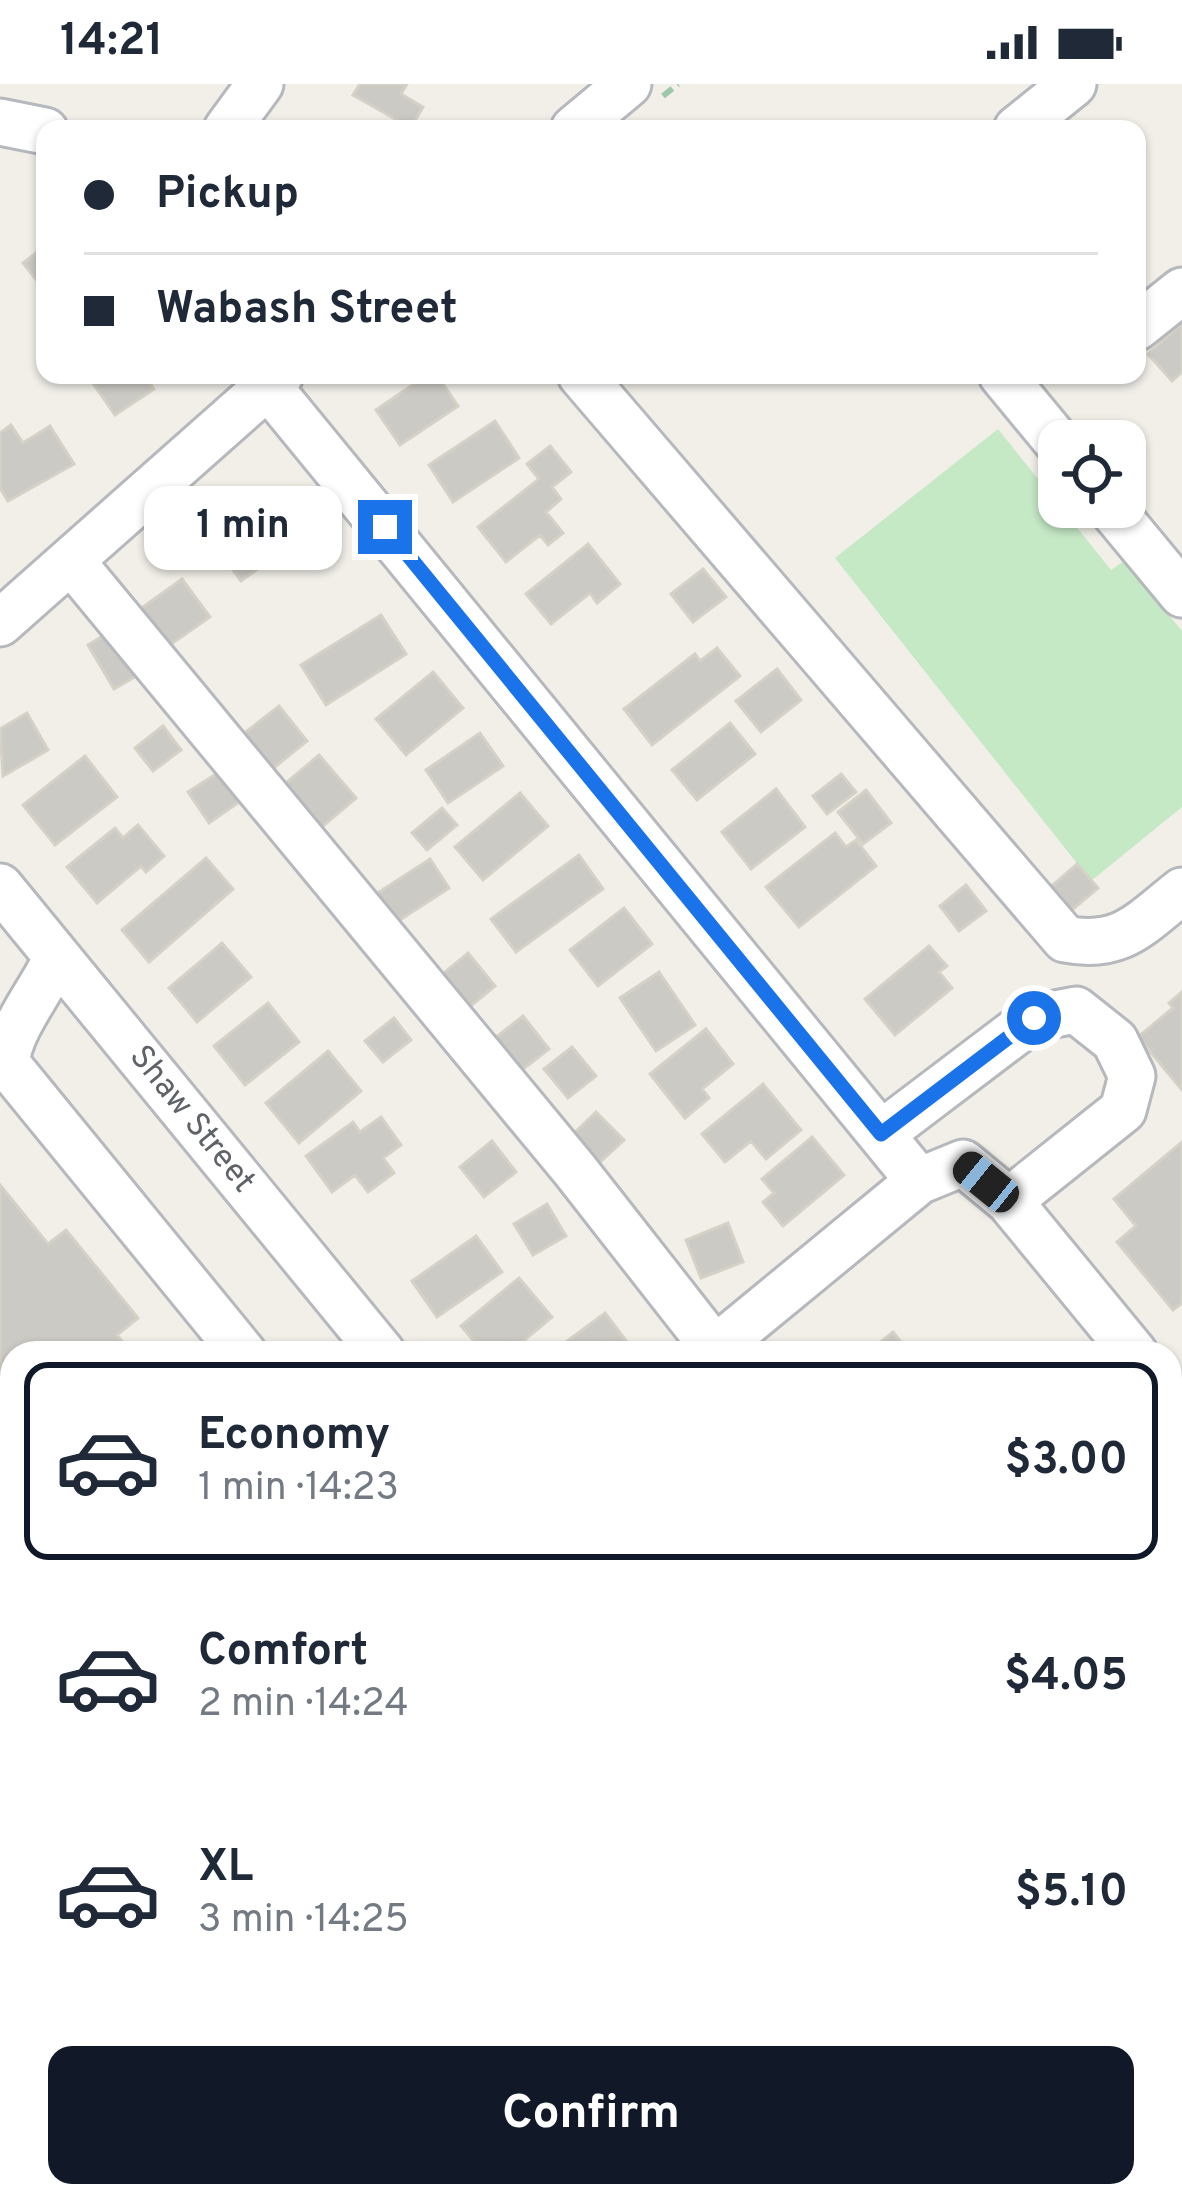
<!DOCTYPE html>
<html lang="en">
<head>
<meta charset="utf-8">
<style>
	body { margin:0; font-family:Overpass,sans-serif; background:#f2f2f3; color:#1f2937; height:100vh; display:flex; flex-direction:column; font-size:45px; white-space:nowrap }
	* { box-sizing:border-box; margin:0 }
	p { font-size:39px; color:#747a83 }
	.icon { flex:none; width:66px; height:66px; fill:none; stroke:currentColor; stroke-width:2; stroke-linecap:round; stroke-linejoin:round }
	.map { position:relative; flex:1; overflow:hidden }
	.side { position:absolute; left:0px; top:1257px; width:1182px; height:867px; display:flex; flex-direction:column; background:#fff; border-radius:36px 36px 0 0; box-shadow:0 3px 9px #0004 }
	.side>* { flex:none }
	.banner { position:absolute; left:36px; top:36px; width:1110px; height:264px; border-radius:24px; box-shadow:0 3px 9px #0004; display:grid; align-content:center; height:264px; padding:0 48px; background:#fff }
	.tools { position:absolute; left:1038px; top:336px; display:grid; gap:24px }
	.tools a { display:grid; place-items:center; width:108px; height:108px; border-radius:24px; background:#fff; box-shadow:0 3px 9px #0004; font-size:60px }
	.end { position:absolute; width:54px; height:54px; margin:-27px; border:15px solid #1a73e8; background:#fff; box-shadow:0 0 0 6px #fff }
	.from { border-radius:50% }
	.bubble { position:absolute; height:84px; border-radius:24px; background:#fff; box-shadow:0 3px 9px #0004; font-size:39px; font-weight:700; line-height:84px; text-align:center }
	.car { position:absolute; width:36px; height:72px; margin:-36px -18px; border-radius:15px; box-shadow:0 0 9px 3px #0007; background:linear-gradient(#222 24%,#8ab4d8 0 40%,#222 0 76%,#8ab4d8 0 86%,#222 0) }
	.banner b { display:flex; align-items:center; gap:42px; height:114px; font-size:45px }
	.banner b+b { border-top:3px solid #e0e1e3 }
	.banner i { width:30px; height:30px; background:#1f2937 }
	ul { padding:21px 0 0; list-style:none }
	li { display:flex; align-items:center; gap:36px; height:198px; margin:0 24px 18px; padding:0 24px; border:6px solid transparent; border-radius:24px }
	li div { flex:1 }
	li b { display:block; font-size:45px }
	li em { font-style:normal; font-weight:700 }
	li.active { border-color:#111827 }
	li>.icon { width:108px; height:108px; stroke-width:1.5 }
	.button { display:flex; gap:24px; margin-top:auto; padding:24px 48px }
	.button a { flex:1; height:138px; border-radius:24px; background:#111827; color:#fff; font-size:48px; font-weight:700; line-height:138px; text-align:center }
	.status { display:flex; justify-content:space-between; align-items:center; height:84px; padding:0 60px; background:#fff; direction:ltr }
	.status svg { height:33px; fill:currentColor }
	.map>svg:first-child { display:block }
	.green { fill:#c5e8c5 }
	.building { fill:#cccac5; stroke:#d6d1c6; stroke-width:3 }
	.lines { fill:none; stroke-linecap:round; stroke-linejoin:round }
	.minor-casing { stroke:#b5b8bc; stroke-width:51 }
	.major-casing { stroke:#f2c960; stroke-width:66 }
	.path { stroke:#9cc7a9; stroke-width:6; stroke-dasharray:12 6; stroke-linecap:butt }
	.minor { stroke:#fff; stroke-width:45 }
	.major { stroke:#fff2af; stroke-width:60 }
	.route { stroke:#1a73e8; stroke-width:15 }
	.labels { text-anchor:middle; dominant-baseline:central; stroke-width:9; stroke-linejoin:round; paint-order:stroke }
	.street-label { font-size:33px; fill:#5f6368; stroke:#fff }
</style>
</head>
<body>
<div class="status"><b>14:21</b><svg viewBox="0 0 49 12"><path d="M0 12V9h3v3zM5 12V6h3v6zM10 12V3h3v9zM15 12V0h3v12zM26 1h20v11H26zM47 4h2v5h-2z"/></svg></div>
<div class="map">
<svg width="1182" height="2122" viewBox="0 0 1182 2122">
	<rect width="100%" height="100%" fill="#f1efe8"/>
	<path class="green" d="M998 345 1111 486 1124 477 1182 547V723L1091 797 835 474Z"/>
	<path class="building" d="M360 0H407L401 10 423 23 411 44 353 11Z
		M45 162V207L23 179Z
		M1182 239V288L1172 297 1148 270Z
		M87 291H144L154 305 115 331Z
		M427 291H437L458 322 400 361 376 326Z
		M495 337 519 374 453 418 429 381Z
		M11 341 23 359 50 342 74 380 8 417 0 404V349Z
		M550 362 571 388 552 403 561 415 546 428 563 449 548 461 540 451 506 478 478 443 539 395 527 380Z
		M279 413 305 451 241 497 214 460Z
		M588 460 620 500 597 519 590 509 551 540 526 510Z
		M703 485 726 513 693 538 671 510Z
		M182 495 210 533 167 563 140 525Z
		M381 531 406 570 326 621 301 581Z
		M114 545 140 590 114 605 88 561Z
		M717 564 740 592 652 661 624 625 695 570 700 577Z
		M777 585 801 616 761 648 736 617Z
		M433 588 463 624 406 671 376 635Z
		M279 622 307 657 265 691 237 655Z
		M27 629 48 666 3 692 0 645Z
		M730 639 755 670 697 716 672 686Z
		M163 642 181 666 153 687 135 664Z
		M480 649 503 682 448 719 426 686Z
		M319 671 356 714 316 748 279 705Z
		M85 672 117 713 55 761 23 721Z
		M219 688 239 718 209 739 188 708Z
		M841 690 856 708 827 730 813 712Z
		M776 705 805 743 751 785 722 748Z
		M866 706 891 739 863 760 838 728Z
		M520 709 548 742 483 796 455 763Z
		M442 724 457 741 427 766 412 749Z
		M138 741 164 772 146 788 141 782 97 819 67 783 115 744 123 754Z
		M835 749 846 763 856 756 876 782 799 843 766 803Z
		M579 771 603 805 516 868 491 835Z
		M206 774 233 805 149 878 122 846Z
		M430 775 449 804 389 843 370 814Z
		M1077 780 1098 804 1066 831 1046 807Z
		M966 801 986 827 959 847 940 822Z
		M624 824 652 860 598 902 570 866Z
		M222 859 251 893 197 938 169 904Z
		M929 862 947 882 939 888 952 904 895 951 865 915Z
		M468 869 495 902 466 926 439 893Z
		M659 888 695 941 656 967 620 914Z
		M1182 908V1006L1138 953 1173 924 1169 919Z
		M268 919 299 958 245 1001 214 962Z
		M523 932 549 965 522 986 495 954Z
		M394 934 411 956 383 978 365 957Z
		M706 945 733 980 702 1005 709 1014 685 1034 650 990Z
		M572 963 596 992 568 1014 544 985Z
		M328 967 361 1007 299 1059 266 1019Z
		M763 1000 801 1046 766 1075 751 1057 725 1078 702 1050Z
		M596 1028 624 1056 594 1084 567 1056Z
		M381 1033 401 1061 383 1074 394 1089 368 1108 355 1091 332 1108 306 1072 353 1038 360 1048Z
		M812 1053 844 1091 783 1142 763 1118 774 1109 762 1095Z
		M492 1057 516 1088 484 1113 460 1083Z
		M1182 1058V1219L1173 1226 1117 1158 1136 1142 1114 1115Z
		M0 1101 48 1160 66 1146 138 1234 117 1251 132 1269H12V1402L0 1406Z
		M547 1120 566 1152 533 1171 514 1140Z
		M728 1139 743 1178 701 1194 686 1156Z
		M476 1152 502 1188 437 1233 412 1197Z
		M519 1194 552 1233 509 1269H484L461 1242Z
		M605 1229 630 1262 620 1269H551Z
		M893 1248 910 1269H867Z"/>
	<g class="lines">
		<defs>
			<path id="minor" d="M0 38 45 47
				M227 45 260 0
				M574 45 628 0
				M1017 45 1073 0
				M1137 243 1182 207
				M259 291 919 1097
				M581 291 1065 855C1121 866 1140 840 1182 807
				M1002 291 1059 360
				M1110 423 1182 510
				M72 478 574 1085 715 1265
				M0 539 280 291
				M0 803 382 1269
				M57 873C41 908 10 943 6 979L243 1269
				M881 1050 1034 934 1076 926 1115 957 1132 992 1123 1026 1009 1117
				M710 1269 919 1097 963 1079 1009 1117 1134 1269
				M1170 1313 1182 1328
				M0 1592 12 1596
				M1170 2074 1182 2064
				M476 2112 484 2122
				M917 2112 920 2122
				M142 2122 155 2112
				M1109 2122 1121 2112"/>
			<path id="major" d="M1170 1709 1182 1699
				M675 2122 687 2112"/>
		</defs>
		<use href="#minor" class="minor-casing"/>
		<use href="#major" class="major-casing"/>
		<path class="path" d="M663 12 678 0"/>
		<use href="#minor" class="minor"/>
		<use href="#major" class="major"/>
	</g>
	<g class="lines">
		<path class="route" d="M385 443 881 1050 1034 934"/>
	</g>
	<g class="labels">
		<g class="street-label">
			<text transform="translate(191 1036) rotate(51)">Shaw Street</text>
		</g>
	</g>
</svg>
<div class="tools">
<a><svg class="icon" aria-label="locate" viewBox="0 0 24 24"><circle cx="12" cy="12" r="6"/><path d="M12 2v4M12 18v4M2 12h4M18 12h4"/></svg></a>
</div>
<i class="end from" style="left:1034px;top:934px"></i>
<i class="end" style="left:385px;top:443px"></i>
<div class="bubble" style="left:144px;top:402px;width:198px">1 min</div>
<i class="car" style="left:986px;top:1098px;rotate:309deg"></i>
<div class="banner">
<b><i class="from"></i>Pickup</b>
<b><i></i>Wabash Street</b>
</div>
<section class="side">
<ul>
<li class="active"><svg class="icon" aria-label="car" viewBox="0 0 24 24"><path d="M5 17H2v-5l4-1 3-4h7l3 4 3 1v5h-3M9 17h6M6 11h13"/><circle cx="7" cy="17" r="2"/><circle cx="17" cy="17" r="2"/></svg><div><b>Economy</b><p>1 min · 14:23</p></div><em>$3.00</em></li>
<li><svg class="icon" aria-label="car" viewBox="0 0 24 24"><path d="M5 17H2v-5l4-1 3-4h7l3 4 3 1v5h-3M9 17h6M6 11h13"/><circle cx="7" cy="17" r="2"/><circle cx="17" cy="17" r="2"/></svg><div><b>Comfort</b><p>2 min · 14:24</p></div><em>$4.05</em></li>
<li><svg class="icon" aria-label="car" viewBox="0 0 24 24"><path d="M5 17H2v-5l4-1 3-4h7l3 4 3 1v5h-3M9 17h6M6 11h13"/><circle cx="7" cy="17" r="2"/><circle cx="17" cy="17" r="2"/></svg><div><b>XL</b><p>3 min · 14:25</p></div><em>$5.10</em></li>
</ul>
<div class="button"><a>Confirm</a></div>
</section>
</div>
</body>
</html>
